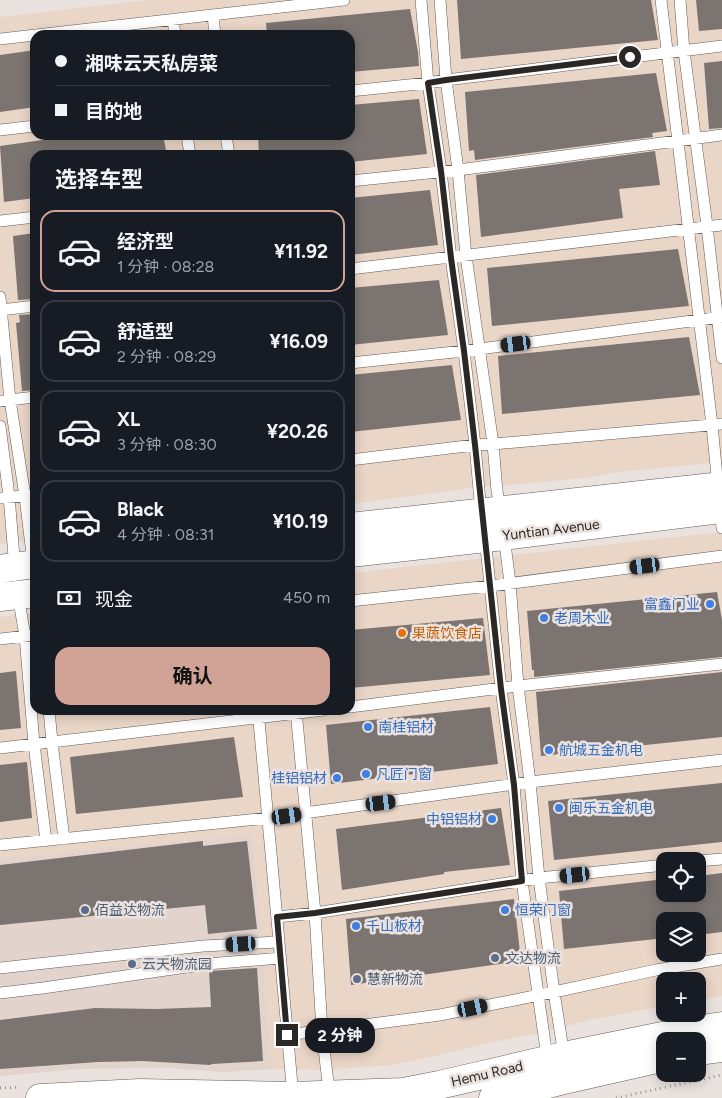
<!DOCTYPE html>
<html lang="zh">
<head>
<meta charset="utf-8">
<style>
	body { margin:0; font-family:Figtree,"Noto Sans SC",sans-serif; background:#242831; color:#f1f3f6; height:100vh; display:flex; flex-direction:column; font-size:19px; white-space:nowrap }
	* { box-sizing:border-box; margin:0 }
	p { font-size:16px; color:#9ea1a6 }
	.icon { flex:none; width:28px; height:28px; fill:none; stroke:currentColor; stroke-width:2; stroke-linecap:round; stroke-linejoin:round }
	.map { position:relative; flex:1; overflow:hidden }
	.details { position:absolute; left:30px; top:150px; width:325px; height:565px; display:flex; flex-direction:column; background:#171b24; border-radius:15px; box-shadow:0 2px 12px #0003 }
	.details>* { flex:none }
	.guide { position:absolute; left:30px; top:30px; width:325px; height:110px; border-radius:15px; box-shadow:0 2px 12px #0003; display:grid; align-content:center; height:110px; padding:0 25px; background:#171b24 }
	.buttons { position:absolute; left:656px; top:852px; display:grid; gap:10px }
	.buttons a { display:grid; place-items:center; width:50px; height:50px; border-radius:10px; background:#171b24; box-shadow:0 2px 12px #0003; font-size:25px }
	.end { position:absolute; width:22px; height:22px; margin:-11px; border:6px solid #2a2725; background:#fff; box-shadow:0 0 0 2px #fff }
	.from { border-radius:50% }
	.bubble { position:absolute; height:35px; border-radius:15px; background:#171b24; box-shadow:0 2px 12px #0003; font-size:16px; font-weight:700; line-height:35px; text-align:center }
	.car { position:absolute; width:15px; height:30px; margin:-15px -8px; border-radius:6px; box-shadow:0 0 4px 1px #0007; background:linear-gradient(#222 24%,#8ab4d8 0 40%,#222 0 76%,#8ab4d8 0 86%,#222 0) }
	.guide b { display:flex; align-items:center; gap:18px; height:48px; font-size:19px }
	.guide b+b { border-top:1px solid #363941 }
	.guide i { width:12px; height:12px; background:#f1f3f6 }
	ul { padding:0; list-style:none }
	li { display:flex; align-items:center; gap:15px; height:82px; margin:0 10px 8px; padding:0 15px; border:2px solid #363941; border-radius:15px }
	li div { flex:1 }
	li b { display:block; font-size:19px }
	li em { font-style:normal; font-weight:700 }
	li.selected { border-color:#d1a397 }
	li>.icon { width:45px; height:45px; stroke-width:1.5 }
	h2 { padding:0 25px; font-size:22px; line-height:60px }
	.pay { display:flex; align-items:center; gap:12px; height:55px; padding:0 25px; font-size:19px }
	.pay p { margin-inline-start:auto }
	.cta { display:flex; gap:10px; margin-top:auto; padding:10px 25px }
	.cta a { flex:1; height:58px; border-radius:15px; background:#d1a397; color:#111; font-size:20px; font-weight:700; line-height:58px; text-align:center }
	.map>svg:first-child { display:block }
	.commercial { fill:#ead6c7; fill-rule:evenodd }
	.built { fill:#e3d3cd }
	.building { fill:#7b7471 }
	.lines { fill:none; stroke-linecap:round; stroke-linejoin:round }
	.service-casing { stroke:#635c59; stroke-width:12 }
	.tertiary-casing { stroke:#635c59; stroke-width:29 }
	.secondary-casing { stroke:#635c59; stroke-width:29 }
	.path { stroke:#9c9693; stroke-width:3; stroke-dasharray:1 4; stroke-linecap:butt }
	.service { stroke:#fff; stroke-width:11 }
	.tertiary { stroke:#fff; stroke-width:28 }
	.secondary { stroke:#fff; stroke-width:28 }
	.route { stroke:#2a2725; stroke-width:6 }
	.shop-dot { fill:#3f7fe0; stroke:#eae2de; stroke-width:2 }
	.food-dot { fill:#e8710a; stroke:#eae2de; stroke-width:2 }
	.service-dot { fill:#5c6f8a; stroke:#eae2de; stroke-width:2 }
	.labels { text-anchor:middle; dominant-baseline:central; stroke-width:5; stroke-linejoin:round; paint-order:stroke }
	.street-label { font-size:14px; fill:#2a2725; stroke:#eae2de }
	.shop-label { font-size:14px; fill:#366cbe; stroke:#eae2de; text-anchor:start }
	.food-label { font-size:14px; fill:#c56008; stroke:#eae2de; text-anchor:start }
	.service-label { font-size:14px; fill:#4e5e75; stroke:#eae2de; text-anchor:start }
</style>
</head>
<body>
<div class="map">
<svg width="722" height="1098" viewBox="0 0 722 1098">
	<rect width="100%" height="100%" fill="#eae2de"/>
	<path class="commercial" d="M149 0H722V462L617 472 593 477 531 483 479 487 350 504V155H35V540L0 544V17ZM35 35H350V135H35Z
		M722 532V996L698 1000V981H665V1006L594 1019 540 1033 488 1043 443 1054 393 1065 322 1070 272 1069 252 834 0 859V617L35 613V710H350V573ZM665 861H698V894H665ZM665 921H698V954H665Z"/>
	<path class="built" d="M252 834 272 1069 224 1072 166 1068 81 1069 0 1076V859Z"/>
	<path class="building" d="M457 0H651L658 40 461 59Z
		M696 0H722V29L699 31Z
		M410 9 418 52 419 66 350 72V35H267L266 23Z
		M35 50V107L0 112V55Z
		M722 61V128L709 129 704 63Z
		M656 73 667 131 652 133 653 137 475 160 474 150 469 151 465 92Z
		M419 99 427 154 350 162V155H259L258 135H350V105Z
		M78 135H163L167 155H35V198L4 202 0 146Z
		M655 151 660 185 619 189 623 218 481 237 476 175Z
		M430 190 438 245 350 255V198Z
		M35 233V299L18 300 13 236Z
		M678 249 689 306 492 326 487 268Z
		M439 280 448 335 350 345V288Z
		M35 314V390L22 391 16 323 20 322 19 315Z
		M689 337 700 395 502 414 498 356Z
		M452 365 461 420 350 432V375Z
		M717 592 722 620V657L534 677V670H532L527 611Z
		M483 618 490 675 350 688V630Z
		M16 671 21 728 0 730V673Z
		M722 672V737L541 756 536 692Z
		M490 707 498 764 331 784 326 725Z
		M234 737 243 797 76 814 70 757Z
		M27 762 32 818 0 822V765Z
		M722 783V842L554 860 548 801Z
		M501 808 510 865 444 872V874L342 890 336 829Z
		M203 841V846L247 841 257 929 208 934 205 905 0 925V865Z
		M722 873V932L698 935V921H665V938L564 949 559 891 665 879V894H698V876Z
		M514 899 521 961 351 985 346 919Z
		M257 968 263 1061 212 1064 210 1065 143 1061 98 1062 0 1069V1020L95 1008 156 1009 211 1007 209 971Z"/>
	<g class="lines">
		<defs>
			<path id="service" d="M421 0 428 83 441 171 451 258 464 351 475 445 481 512
				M440 0 446 80 458 170 466 256 493 444 497 491 501 511
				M661 0 712 425 718 487
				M680 0 684 51 707 226 722 358
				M213 15 215 35
				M173 19 175 35
				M0 39 344 0
				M350 91 428 83 446 80 722 46
				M0 130 35 126
				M187 135 190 155
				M226 135 229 155
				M350 181 458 170 722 135
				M0 221 35 217
				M350 269 722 225
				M0 297 10 400 25 496 31 546 34 564
				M0 310 35 306
				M350 363 464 351 722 317
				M0 401 35 397
				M0 426 9 496 15 569
				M350 460 475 445 493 444 722 424
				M0 498 35 495
				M720 508 722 528
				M504 536 510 583 518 686 530 782 539 878 554 992 564 1056
				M485 538 501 689 514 785 522 881 545 1043 548 1060
				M18 595 25 636 34 744 46 841
				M350 601 490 586 722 556
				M0 639 35 635
				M350 707 518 686 722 664
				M49 710 52 742 64 839
				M258 710 293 1096
				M296 710 315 913 322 1031 328 1083 332 1095
				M0 748 324 710
				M0 845 268 818 530 782 722 760
				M698 861 722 859
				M277 917 315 913 539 878 665 865
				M0 968 203 946 278 942
				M0 993 43 988 207 964 281 958
				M287 1035 440 1015 554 992 656 970 722 959"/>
			<path id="tertiary" d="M698 1051 722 1048
				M40 1098 140 1093 293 1096 403 1092 439 1085 564 1056 677 1033 722 1026
				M493 1098 568 1079 665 1057"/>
			<path id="secondary" d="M350 527 722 486
				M350 553 504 536 722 509
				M0 569 35 564
				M0 597 35 593"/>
		</defs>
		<use href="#service" class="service-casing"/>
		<use href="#tertiary" class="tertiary-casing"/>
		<use href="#secondary" class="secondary-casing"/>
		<path class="path" d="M0 1088 19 1087
			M616 1098 722 1075"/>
		<use href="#service" class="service"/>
		<use href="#tertiary" class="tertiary"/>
		<use href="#secondary" class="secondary"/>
	</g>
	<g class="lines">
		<path class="route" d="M287 1035 277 917 315 913 522 881 514 785 501 689 475 445 464 351 451 258 441 171 428 83 446 80 630 57"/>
	</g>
	<g class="shop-dot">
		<circle cx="710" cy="604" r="5"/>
		<circle cx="544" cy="618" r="5"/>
		<circle cx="368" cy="727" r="5"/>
		<circle cx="549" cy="750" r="5"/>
		<circle cx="366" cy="774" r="5"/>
		<circle cx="337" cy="778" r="5"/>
		<circle cx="559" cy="808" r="5"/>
		<circle cx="492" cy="819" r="5"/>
		<circle cx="505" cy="910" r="5"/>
		<circle cx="356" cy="926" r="5"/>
	</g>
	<circle class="food-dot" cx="402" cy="633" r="5"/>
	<g class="service-dot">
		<circle cx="85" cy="910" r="5"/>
		<circle cx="495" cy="958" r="5"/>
		<circle cx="132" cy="964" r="5"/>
		<circle cx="357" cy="979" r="5"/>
	</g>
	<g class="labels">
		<g class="street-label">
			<text transform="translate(551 530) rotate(-7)">Yuntian Avenue</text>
			<text transform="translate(487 1074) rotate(-13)">Hemu Road</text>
		</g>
		<g class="shop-label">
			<text x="700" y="604" text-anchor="end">富鑫门业</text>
			<text x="554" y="618">老周木业</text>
			<text x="378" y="727">南桂铝材</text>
			<text x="559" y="750">航城五金机电</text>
			<text x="376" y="774">凡匠门窗</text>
			<text x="327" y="778" text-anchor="end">桂铝铝材</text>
			<text x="569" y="808">闽乐五金机电</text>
			<text x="482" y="819" text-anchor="end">中铝铝材</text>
			<text x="515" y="910">恒荣门窗</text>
			<text x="366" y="926">千山板材</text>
		</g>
		<g class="food-label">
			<text x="412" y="633">果蔬饮食店</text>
		</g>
		<g class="service-label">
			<text x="95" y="910">佰益达物流</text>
			<text x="505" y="958">文达物流</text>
			<text x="142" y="964">云天物流园</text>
			<text x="367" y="979">慧新物流</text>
		</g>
	</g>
</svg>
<div class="buttons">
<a><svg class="icon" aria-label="locate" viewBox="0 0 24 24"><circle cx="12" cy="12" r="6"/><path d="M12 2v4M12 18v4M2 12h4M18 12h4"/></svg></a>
<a><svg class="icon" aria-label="layers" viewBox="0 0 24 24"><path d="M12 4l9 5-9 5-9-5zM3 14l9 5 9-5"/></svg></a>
<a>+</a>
<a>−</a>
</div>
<i class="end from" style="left:630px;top:57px"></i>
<i class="end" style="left:287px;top:1035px"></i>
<div class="bubble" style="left:305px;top:1018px;width:70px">2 分钟</div>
<i class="car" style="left:516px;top:344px;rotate:263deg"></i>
<i class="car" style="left:645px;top:566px;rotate:263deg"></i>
<i class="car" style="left:381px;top:803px;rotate:83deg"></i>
<i class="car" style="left:287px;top:816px;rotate:82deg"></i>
<i class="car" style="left:575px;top:875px;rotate:264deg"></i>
<i class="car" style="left:241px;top:944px;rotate:267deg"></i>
<i class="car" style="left:473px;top:1008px;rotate:78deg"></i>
<div class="guide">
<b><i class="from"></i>湘味云天私房菜</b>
<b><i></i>目的地</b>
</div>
<section class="details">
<h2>选择车型</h2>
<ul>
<li class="selected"><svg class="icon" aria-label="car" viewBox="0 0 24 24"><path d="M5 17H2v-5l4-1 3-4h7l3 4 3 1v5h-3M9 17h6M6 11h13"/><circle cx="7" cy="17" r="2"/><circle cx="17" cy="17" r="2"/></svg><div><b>经济型</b><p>1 分钟 · 08:28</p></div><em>¥11.92</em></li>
<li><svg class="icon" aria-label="car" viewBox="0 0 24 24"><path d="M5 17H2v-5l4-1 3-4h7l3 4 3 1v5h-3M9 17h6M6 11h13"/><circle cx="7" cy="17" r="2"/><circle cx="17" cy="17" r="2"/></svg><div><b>舒适型</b><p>2 分钟 · 08:29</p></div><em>¥16.09</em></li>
<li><svg class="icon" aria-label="car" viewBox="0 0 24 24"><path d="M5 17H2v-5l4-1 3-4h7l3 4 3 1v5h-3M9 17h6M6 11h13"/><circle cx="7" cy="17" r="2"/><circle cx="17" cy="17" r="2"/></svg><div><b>XL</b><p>3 分钟 · 08:30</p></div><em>¥20.26</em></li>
<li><svg class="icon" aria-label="car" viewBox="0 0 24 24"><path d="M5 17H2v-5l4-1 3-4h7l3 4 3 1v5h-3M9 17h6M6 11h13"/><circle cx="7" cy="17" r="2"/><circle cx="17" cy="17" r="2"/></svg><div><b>Black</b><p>4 分钟 · 08:31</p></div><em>¥10.19</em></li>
</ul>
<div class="pay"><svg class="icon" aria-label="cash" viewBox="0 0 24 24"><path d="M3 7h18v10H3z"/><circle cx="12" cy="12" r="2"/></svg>现金<p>450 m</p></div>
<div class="cta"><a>确认</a></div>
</section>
</div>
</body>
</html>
